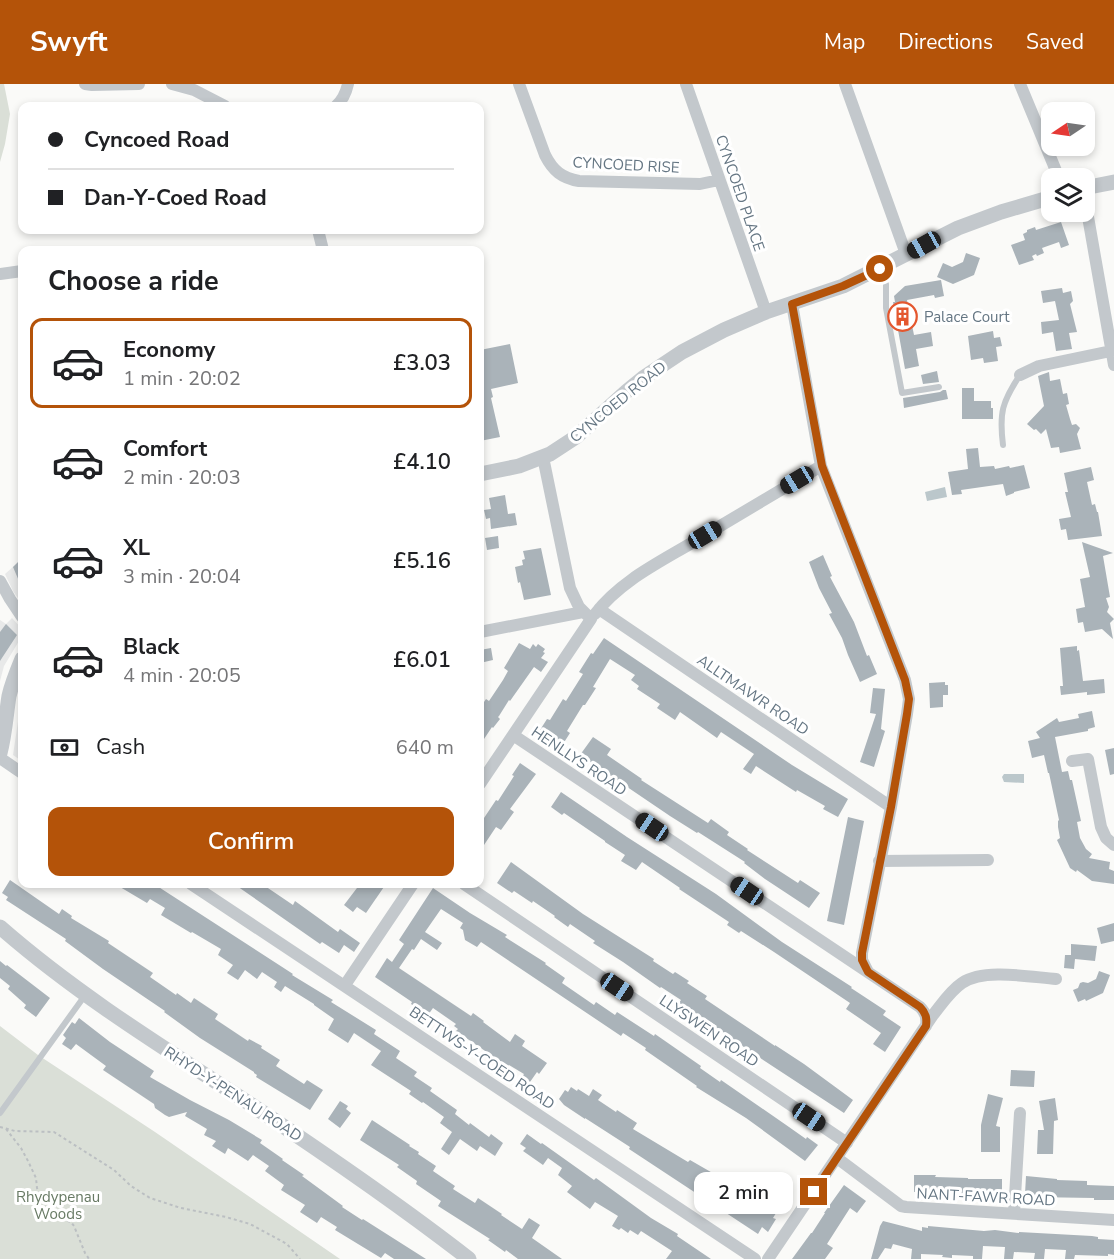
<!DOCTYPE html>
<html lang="en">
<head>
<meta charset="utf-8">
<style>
	body { margin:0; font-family:"Nunito Sans",sans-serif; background:#f2f2f2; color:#202124; height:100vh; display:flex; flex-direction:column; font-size:22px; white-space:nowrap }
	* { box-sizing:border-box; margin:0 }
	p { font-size:20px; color:#757577 }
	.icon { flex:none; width:33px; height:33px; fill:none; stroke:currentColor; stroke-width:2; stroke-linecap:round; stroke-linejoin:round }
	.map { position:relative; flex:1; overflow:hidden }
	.drawer { position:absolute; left:18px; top:162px; width:466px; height:642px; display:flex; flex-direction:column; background:#fff; border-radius:12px; box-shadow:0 3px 9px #0003 }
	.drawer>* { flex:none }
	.guide { position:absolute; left:18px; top:18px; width:466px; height:132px; border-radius:12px; box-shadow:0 3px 9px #0003; display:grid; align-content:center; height:132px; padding:0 30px; background:#fff }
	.needle { width:39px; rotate:257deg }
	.buttons { position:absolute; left:1041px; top:18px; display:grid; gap:12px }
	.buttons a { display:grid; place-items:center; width:54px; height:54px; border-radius:12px; background:#fff; box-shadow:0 3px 9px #0003; font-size:30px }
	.end { position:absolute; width:27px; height:27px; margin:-14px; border:8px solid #b45309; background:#fff; box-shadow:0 0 0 3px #fff }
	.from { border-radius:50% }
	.bubble { position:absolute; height:42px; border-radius:12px; background:#fff; box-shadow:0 3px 9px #0003; font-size:20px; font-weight:600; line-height:42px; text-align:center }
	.car { position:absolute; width:18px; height:36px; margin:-18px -9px; border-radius:8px; box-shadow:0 0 4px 2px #0007; background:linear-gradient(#222 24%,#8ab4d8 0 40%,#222 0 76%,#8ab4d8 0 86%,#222 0) }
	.guide b { display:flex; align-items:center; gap:21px; height:57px; font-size:22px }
	.guide b+b { border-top:2px solid #e0e0e0 }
	.guide i { width:15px; height:15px; background:#202124 }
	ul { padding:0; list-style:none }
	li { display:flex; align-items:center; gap:18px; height:90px; margin:0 12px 9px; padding:0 18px; border:3px solid transparent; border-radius:12px }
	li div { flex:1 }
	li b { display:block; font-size:22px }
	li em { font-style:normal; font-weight:600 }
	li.current { border-color:#b45309 }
	li>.icon { width:54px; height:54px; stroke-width:1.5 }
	h2 { padding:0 30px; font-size:27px; line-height:72px }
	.pay { display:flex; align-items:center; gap:15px; height:66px; padding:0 30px; font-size:22px }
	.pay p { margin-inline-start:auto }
	.button { display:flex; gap:12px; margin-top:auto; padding:12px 30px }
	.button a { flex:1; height:69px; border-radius:12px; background:#b45309; color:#fff; font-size:24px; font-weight:600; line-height:69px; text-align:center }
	header { display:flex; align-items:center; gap:36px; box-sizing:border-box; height:84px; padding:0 30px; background:#b45309; color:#fff }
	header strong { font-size:28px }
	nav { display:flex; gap:33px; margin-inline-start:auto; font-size:21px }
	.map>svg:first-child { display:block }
	.built { fill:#e8e9e9 }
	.green { fill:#dadfd7 }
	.water { fill:#bbc7cb }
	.building { fill:#aab3b9 }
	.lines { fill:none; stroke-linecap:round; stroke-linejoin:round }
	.path { stroke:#bbbfc2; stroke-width:2; stroke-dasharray:3 3; stroke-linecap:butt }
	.service { stroke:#c3c8cc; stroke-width:6 }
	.minor { stroke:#c3c8cc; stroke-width:12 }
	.tertiary { stroke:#c3c8cc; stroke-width:15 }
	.route { stroke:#b45309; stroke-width:8 }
	.labels { text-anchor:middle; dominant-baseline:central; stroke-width:6; stroke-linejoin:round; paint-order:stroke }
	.street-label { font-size:15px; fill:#657683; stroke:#fff }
	.poi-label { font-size:15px; fill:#657683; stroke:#fff; text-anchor:start }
	.park-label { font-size:15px; fill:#687a64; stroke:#fff }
</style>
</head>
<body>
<header>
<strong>Swyft</strong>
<nav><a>Map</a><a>Directions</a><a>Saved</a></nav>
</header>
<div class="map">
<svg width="1114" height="1175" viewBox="0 0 1114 1175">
	<rect width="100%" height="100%" fill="#fafaf8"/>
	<path class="built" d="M22 475V520L13 507 5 490Z
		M12 534 22 545V552L4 582 0 597V536L6 540Z
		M22 611V677L13 671Z"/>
	<path class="green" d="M0 0H4L10 30 5 60 0 78Z
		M0 942 38 971 155 1048 340 1175H0Z"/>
	<path class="water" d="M945 403 947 413 927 417 925 408Z
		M1004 690H1024V699L1004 698 1002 693Z"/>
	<path class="building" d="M1061 138 1069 161 1061 164 1059 158 1042 164 1044 169 1037 172 1036 170 1032 172 1034 176 1019 181 1011 161 1025 156 1023 150 1027 148V146L1035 143 1036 146Z
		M966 169 980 174 974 191 953 200 937 193 943 179 952 183 963 178Z
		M941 196 944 212 935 214 934 211 907 216 914 251 931 248 933 262 916 265 919 282 905 285 893 218H895L894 212 905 202Z
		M1062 204 1063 209 1071 207 1073 217 1070 220 1077 248 1069 249 1072 265 1056 267 1053 248 1042 250 1041 238 1059 236 1055 217 1043 219 1041 207Z
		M993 247 994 254 1000 253 1002 262 996 263 998 277 984 279 983 274 971 276 968 252Z
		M510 260 518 299 491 305 493 313 491 314 500 353 480 357V266Z
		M937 287 939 298 923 300 921 291Z
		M1049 288 1050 297 1060 295 1063 310 1067 309 1069 320 1066 321 1070 335 1072 341 1076 340 1080 344 1077 350 1081 365 1060 369 1059 363 1051 364 1046 345 1041 350 1036 345 1034 346 1027 340 1044 322 1038 292Z
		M962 304H974V317H991V324H993V335H962Z
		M943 306H946L948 315 904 324 903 314 940 308Z
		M978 364 980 383 994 382 995 385 1009 382 1010 384 1024 381 1030 404 1014 408V409L1006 412 1003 400 961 406 962 410 952 411 948 388 968 385 966 365Z
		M1091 383 1094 396 1087 398 1092 421 1095 420 1097 428H1098L1102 452 1068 456 1066 445 1061 446 1059 435 1071 433 1065 408H1068L1064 389Z
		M505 411 508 430 515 429 517 441 491 445 490 434 486 435 484 426 491 425 489 414Z
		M498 452 499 464 487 466 485 454Z
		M1082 458 1113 469 1103 472 1110 513 1106 514 1109 523 1107 528 1114 535 1110 539 1113 555 1102 545 1085 548 1083 538 1078 539 1076 525 1085 523 1080 495 1090 493Z
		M541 464 551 511 524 516 520 498 518 499 515 483 523 481 522 476 525 475 523 467Z
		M823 471 832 492 830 493 854 538 867 572 869 571 877 590 860 598 848 571 842 554 829 530 832 529 819 504 809 478Z
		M22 474V504L13 483Z
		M6 540 17 551 0 577V548Z
		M604 554 792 681 848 715 838 733 823 725 825 722 797 706 796 708 756 682 751 690 743 685 754 670 721 648 717 654 680 628 675 636 657 624 660 620 637 605 639 602 631 596 635 591 610 575 593 603 596 604 585 621H583L567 647 570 649 563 660 540 646 547 635 550 636 563 615 566 617 583 590 579 588 591 569 593 570Z
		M519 559 530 565 533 560 536 563 538 560 545 565 543 568 545 569 541 574 548 578 541 588 534 583 510 617 509 616 499 632 498 633 500 635 493 644 492 643 480 661V624L486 615 489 617 503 596 508 587 504 584Z
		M1077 562V567L1079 566 1083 597 1104 595 1105 609 1087 611V608L1061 611 1060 602H1063L1060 564Z
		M491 564 493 576 480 579V566Z
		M945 598V601H948V611H943V623L930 624 929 599Z
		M873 604 885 605 881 645 885 647 874 683 860 678 876 630 870 629Z
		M1092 627 1095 643 1088 645V647L1055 653 1062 688 1068 687 1070 696H1072L1081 737 1077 738 1080 754 1086 765 1092 770 1089 774 1110 778 1109 785 1114 787V800L1092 797 1077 786 1076 788 1070 784 1057 756 1060 754 1058 743V737L1059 736 1049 689H1048L1044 671 1032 674 1028 657 1040 654 1036 648 1057 634 1059 638 1079 634 1078 630Z
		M593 653 611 665 607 671 642 695 641 696 708 739 711 735 729 748 727 751 748 765 747 766 798 799 800 796 820 809 809 824 765 795 744 779 745 778 698 748 697 749 670 732 580 671Z
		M1114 664V690L1110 691 1105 666Z
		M520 679 536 690 510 725 514 728 501 746 496 743 480 767V740L496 716 498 717 514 692 512 691Z
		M561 708 627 753 716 810 782 858 852 903 851 904 886 927 883 931 901 943 885 968 873 960 881 949 846 925 850 919 774 868 741 847 739 849 727 841 729 838 679 805 680 804 642 778 636 786 621 777 625 771 605 758V757L564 729 562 731 551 723Z
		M848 733 864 737 844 841 827 837Z
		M511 778 583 830 654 875 653 877 673 890 675 888 689 897 687 899 707 912 705 915 775 962V961L804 980 853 1016 844 1029 748 966 716 943 717 942 679 919 681 916 661 903 660 904 623 878 593 859 595 857 570 840 568 843 554 833 555 832 533 817 532 819 514 807 512 809 497 799Z
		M10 796 59 830 62 825 72 832 71 834 109 857 108 859 153 889 150 893 176 911 177 909 191 919 194 914 218 930 215 935 248 957 249 955 262 962 261 964 280 976 276 982 304 1000 307 996 323 1006 310 1026 256 993 257 991 254 989V988L200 954 164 928 165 927 103 885 65 857 66 855 6 816 8 813 2 809Z
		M115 800H154L293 890 292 891 333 916 331 918 376 946 374 950 400 967 396 974 417 988 414 992 432 1004 430 1007 457 1026 455 1030 469 1041 470 1039 489 1053 491 1050 503 1059 495 1072 480 1062 477 1067 460 1055 449 1071 441 1065 452 1048 440 1039 444 1033 423 1018 422 1019 409 1010 411 1007 371 981 381 967 354 949 348 959 328 946 334 935 314 921V920L285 902 281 908 274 903 277 898 262 888 257 895 245 886 238 896 227 889 233 881 218 871 221 865 192 848 191 849 161 831 165 824 150 815 147 819Z
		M234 800H262L293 821 295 817 338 848 340 845 360 859 354 868 344 861 339 869 322 858 320 860Z
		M360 800H386L366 829 357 823 353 828 344 821Z
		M433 804 470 829 507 851 505 853 546 879 545 880 565 894 562 899 594 921 596 918 615 931 617 928 654 952 655 950 701 982 700 984 720 998 721 996 789 1043 806 1055 807 1053 818 1061 805 1077 746 1034 696 1003 697 1002 645 966 646 964 623 949 621 952 481 858 477 863 465 856 463 846 460 844 463 839 441 825 425 848 442 859 437 866 421 855 414 866 412 865 399 884 471 932 473 929 484 937 483 938 510 958 515 950 525 957 522 962 547 979 539 990 537 988 530 998 522 993 524 990 509 981 508 982 491 971 456 947 458 945 454 942 456 940 433 924 428 931 411 920 412 918 375 893 387 874 392 878 404 860 399 856Z
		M1114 839V857L1101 860 1097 844Z
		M1071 860 1097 862 1095 877 1075 875 1074 885 1064 884 1065 871H1071Z
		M0 877 6 882 7 881 50 914 36 933 24 924 26 921 8 905 10 902 0 894Z
		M1099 887 1110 891 1103 909 1086 917 1085 915 1078 918 1073 906 1078 904 1080 899 1083 898 1088 899 1096 895Z
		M79 934 110 958 154 987 150 993 190 1016 229 1036 262 1056 260 1059 283 1075 282 1076 304 1091 302 1092 343 1122 342 1123 362 1136 363 1135 426 1175H394L385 1169 381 1174 335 1146 337 1143 321 1133 317 1139 300 1128 305 1121 281 1106 284 1101 265 1087 269 1082 253 1071 248 1077 228 1064 225 1070 212 1062 216 1057 204 1051 207 1045 185 1032 187 1028 169 1033 165 1031 155 1024 154 1020 103 986 106 982 76 960 71 966 62 960 66 954 63 951 72 938 75 940Z
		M1011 986 1035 987 1034 1003 1010 1002Z
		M571 1003 577 1007 578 1005 589 1012 593 1005 602 1011 598 1016 616 1028 617 1026 637 1039 633 1045 688 1078 690 1076 716 1091 728 1099 726 1101 763 1123 773 1108 771 1107 776 1099 792 1110 787 1118 784 1116 773 1134 776 1135 768 1148 762 1143 758 1150 629 1065 630 1063 585 1034V1035L564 1021 559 1015 565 1006 568 1008Z
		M988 1010 1003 1014 996 1042 1000 1043V1068H981V1041Z
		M1055 1014 1058 1036 1054 1037 1053 1070H1037L1038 1046H1044L1039 1017Z
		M340 1017 348 1022 346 1025 351 1029 340 1044 328 1035Z
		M372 1036 410 1061 409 1062 419 1068 418 1070 436 1082 433 1087 455 1102 453 1105 475 1119 478 1114 502 1130 501 1131 522 1145 529 1134 540 1141 532 1154 562 1175H518L506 1166 505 1168 488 1156 490 1155 438 1122 441 1117 416 1100 417 1097 397 1083 399 1081 360 1056Z
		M527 1050 541 1060 542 1059 594 1096 596 1094 651 1134 678 1150 677 1152 711 1175H666L672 1167 641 1147 638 1151 630 1146 628 1149 621 1144 619 1146 612 1142 618 1132 595 1118 590 1125 567 1108 572 1102 558 1091 562 1084 548 1074 543 1081 523 1067 526 1064 520 1060Z
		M914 1091H936L935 1093 968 1094V1095H1002V1111L914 1108Z
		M1026 1092 1057 1095V1096L1087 1097V1101L1114 1102V1116H1094V1114L1032 1113V1110H1025Z
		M844 1101 866 1117 857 1129 850 1124 827 1160 833 1164 825 1175H792L811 1149H812L825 1129H824Z
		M883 1137 922 1147V1143L928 1144V1142L984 1147 995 1146 1019 1149V1148L1092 1152 1098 1153V1155L1114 1156V1171L1108 1170V1172L1075 1171 1074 1175H1065L1066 1166 1045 1165 1044 1175H1034L1035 1169 1014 1168 1013 1175H1004L1005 1163 983 1162 982 1175H973V1172L952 1171V1174L942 1173 943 1171 921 1170V1175H911L912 1165 893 1160 891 1165 885 1164 878 1175H871L880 1142Z"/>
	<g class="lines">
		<path class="path" d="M0 1043 15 1047 54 1048 114 1086 131 1102 150 1114 181 1124 226 1133 250 1140 287 1160 300 1175
			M6 1045 21 1064 28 1077 36 1094 37 1104 39 1109 46 1121 61 1135 71 1138 74 1142 85 1169 89 1175"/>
		<path class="service" d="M880 185 886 200V224L902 309 939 303
			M1003 361C999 329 1002 318 1020 291
			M0 1029 86 910"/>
		<path class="minor" d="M85 0 92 1 139 0
			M172 0 194 6 225 22
			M519 0 545 71C553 87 562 94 579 97L700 100 719 96
			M686 0 766 228
			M845 0 906 170
			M1020 0 1059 94
			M336 22C343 16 346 9 348 0
			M1084 110 1114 281
			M318 146 323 166
			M0 190 22 187
			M792 220 821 382 905 596 909 615 907 630 891 723 862 869V876L868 888
			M1020 291 1039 282 1111 267
			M0 497 10 515 22 533
			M599 525 891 723
			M595 530C620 497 660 478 695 457 737 432 779 407 821 382
			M480 548 583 528
			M513 651 920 923C926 929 927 934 926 942
			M0 674 22 689
			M1072 677 1088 675 1101 743 1106 754 1114 761
			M480 700 591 535 579 523 570 504 543 373
			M879 777 988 776
			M191 800 755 1175
			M464 800 847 1059
			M345 901 413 800
			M837 1074 901 1122 906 1123 1114 1136
			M1014 1129 1020 1029
			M768 1175 933 931C942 920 950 907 962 899 984 884 1030 893 1056 895"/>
		<path class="tertiary" d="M1084 104 1114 98
			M480 390 519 382 550 370 576 353 627 307 643 294 682 268 724 246 766 228 843 202 958 144 1001 128 1052 113
			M0 669C5 650 6 631 9 612 12 599 17 587 22 575
			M0 843C73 907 156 959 238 1012 315 1063 396 1118 469 1175"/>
	</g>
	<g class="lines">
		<path class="route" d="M814 1108 926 942C927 934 926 929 920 923L868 888 862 876V869L891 723 907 630 909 615 905 596 822 382 792 220 843 202 880 185"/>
	</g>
	<defs>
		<symbol id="building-ring" viewBox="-11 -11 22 22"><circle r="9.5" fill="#fff" stroke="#e4572e" stroke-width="1.5"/><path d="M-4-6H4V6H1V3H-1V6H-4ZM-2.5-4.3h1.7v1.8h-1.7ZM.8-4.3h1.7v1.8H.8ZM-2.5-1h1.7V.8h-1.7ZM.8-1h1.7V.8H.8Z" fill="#e4572e"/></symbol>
	</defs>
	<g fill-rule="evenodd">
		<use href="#building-ring" x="886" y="216" width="33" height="33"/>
	</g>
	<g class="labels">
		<g class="street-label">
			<text transform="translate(626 81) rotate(3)">CYNCOED RISE</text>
			<text transform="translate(740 109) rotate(71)">CYNCOED PLACE</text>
			<text transform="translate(618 318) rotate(-39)">CYNCOED ROAD</text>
			<text transform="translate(753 611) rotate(34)">ALLTMAWR ROAD</text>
			<text transform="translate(579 677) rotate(34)">HENLLYS ROAD</text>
			<text transform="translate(709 947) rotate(34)">LLYSWEN ROAD</text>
			<text transform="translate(482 974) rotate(34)">BETTWS-Y-COED ROAD</text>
			<text transform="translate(233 1010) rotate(33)">RHYD-Y-PENAU ROAD</text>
			<text transform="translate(986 1113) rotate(3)">NANT-FAWR ROAD</text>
		</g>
		<g class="poi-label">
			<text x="924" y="233">Palace Court</text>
		</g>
		<g class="park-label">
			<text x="58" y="1113">Rhydypenau<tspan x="58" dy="17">Woods</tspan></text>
		</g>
	</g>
</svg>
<div class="buttons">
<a><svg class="needle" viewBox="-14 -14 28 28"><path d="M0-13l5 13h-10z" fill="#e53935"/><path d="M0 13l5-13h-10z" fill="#757577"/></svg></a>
<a><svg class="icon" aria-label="layers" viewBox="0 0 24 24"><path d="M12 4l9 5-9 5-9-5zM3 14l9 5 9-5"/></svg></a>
</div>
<i class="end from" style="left:880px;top:185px"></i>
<i class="end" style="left:814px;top:1108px"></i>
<div class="bubble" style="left:694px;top:1088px;width:99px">2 min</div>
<i class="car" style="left:924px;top:161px;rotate:241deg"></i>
<i class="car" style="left:797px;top:396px;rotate:239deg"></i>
<i class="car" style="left:705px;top:451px;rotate:59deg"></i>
<i class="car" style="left:652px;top:743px;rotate:304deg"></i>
<i class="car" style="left:747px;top:807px;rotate:304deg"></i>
<i class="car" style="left:617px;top:903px;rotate:124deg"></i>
<i class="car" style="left:809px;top:1033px;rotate:124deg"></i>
<div class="guide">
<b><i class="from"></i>Cyncoed Road</b>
<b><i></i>Dan-Y-Coed Road</b>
</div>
<section class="drawer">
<h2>Choose a ride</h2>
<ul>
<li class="current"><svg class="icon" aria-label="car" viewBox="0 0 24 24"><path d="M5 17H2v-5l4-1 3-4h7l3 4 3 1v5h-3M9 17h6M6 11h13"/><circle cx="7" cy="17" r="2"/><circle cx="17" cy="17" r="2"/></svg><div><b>Economy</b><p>1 min · 20:02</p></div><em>£3.03</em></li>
<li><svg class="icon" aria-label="car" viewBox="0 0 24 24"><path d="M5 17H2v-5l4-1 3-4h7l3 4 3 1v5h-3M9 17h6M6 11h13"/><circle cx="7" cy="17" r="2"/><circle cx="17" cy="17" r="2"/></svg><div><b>Comfort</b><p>2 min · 20:03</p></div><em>£4.10</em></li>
<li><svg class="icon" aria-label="car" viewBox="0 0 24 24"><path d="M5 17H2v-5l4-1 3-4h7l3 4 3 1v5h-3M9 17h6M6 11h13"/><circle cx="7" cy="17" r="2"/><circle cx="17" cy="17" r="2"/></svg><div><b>XL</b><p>3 min · 20:04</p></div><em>£5.16</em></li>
<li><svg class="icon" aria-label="car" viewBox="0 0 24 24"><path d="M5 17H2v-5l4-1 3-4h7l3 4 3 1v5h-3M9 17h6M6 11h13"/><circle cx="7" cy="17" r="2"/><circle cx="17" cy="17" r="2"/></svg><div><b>Black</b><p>4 min · 20:05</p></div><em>£6.01</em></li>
</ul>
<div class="pay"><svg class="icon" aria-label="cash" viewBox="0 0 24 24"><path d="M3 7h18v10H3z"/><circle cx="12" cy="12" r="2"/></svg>Cash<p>640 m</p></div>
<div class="button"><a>Confirm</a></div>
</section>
</div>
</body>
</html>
